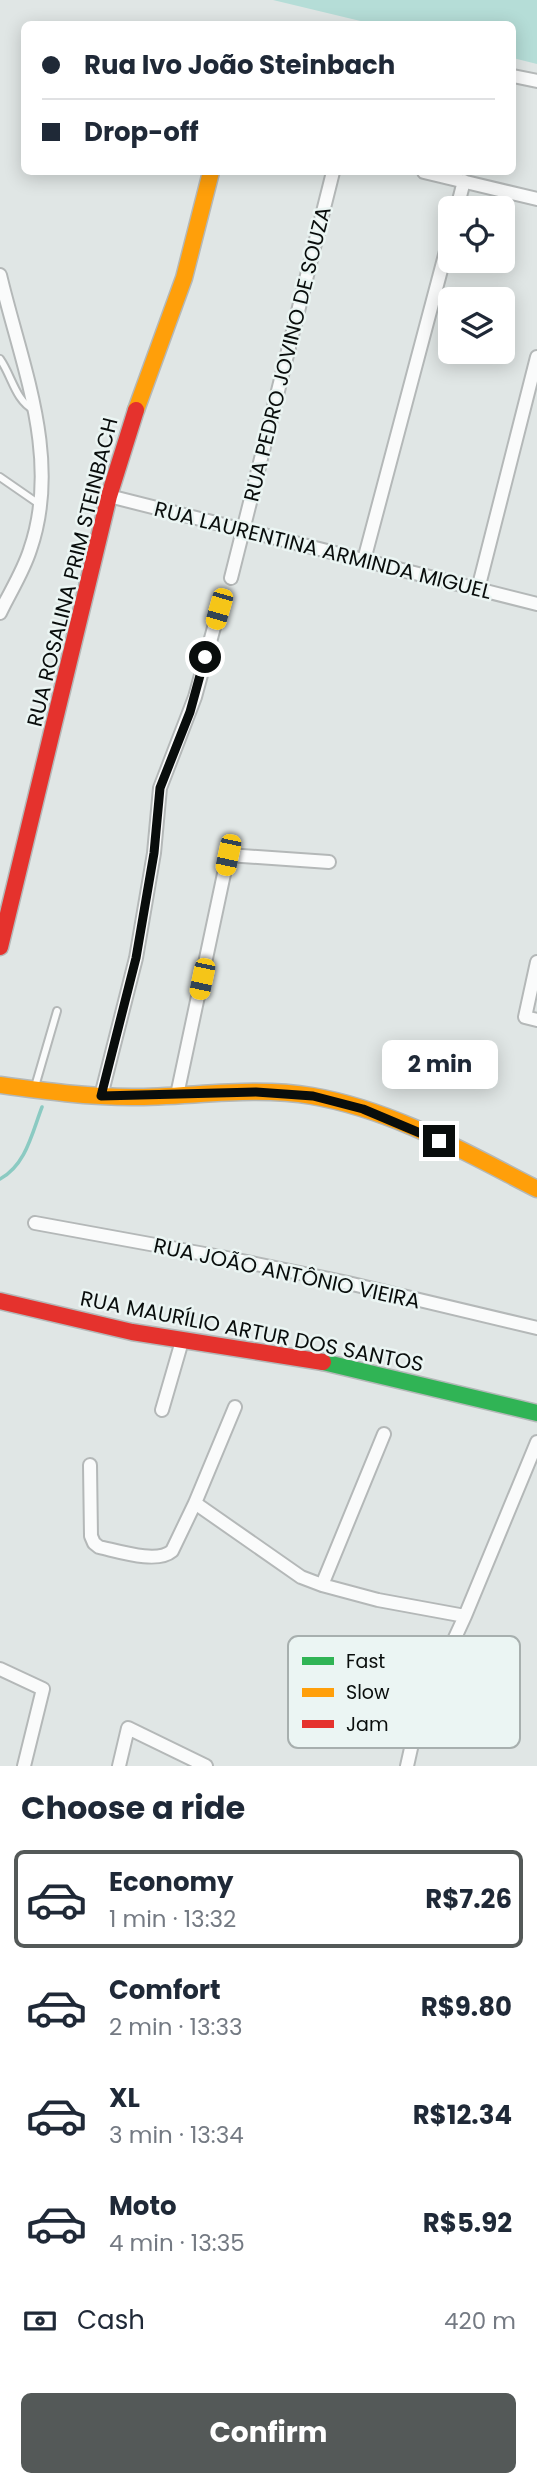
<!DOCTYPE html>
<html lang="en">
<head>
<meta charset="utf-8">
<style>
	body { margin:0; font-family:Poppins,sans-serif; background:#f6f6f7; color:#1f2937; height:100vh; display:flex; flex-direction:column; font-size:26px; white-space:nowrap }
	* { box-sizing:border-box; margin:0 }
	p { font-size:23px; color:#747a83 }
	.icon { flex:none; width:38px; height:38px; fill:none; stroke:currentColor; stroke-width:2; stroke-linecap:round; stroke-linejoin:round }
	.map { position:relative; height:1766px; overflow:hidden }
	.sheet { display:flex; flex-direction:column; background:#fff; flex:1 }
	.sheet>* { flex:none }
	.hud { position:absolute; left:21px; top:21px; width:495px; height:154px; border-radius:10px; box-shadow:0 4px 18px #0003; display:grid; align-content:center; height:154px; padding:0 21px; background:#fff }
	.tools { position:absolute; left:438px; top:196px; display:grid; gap:14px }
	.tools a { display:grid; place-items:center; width:77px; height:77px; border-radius:10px; background:#fff; box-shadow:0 4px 18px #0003; font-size:35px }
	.end { position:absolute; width:32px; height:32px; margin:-16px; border:9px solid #090d0c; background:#fff; box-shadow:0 0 0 4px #fff }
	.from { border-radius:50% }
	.bubble { position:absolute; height:49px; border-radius:10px; background:#fff; box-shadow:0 4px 18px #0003; font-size:23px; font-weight:700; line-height:49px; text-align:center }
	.car { position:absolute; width:21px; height:42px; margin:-21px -10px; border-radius:9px; box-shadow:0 0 5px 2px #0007; background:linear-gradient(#f5c518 24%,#345 0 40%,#f5c518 0 76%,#345 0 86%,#f5c518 0) }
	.hud b { display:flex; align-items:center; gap:24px; height:66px; font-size:26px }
	.hud b+b { border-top:2px solid #e0e1e3 }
	.hud i { width:18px; height:18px; background:#1f2937 }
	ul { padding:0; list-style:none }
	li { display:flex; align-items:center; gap:21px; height:98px; margin:0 14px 10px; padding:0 7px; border:4px solid transparent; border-radius:10px }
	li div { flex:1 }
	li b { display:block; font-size:26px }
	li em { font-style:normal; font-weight:700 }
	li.selected { border-color:#545958 }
	li>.icon { width:63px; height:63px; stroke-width:1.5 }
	h2 { padding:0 21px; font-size:32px; line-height:84px }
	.pay { display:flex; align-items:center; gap:18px; height:77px; padding:0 21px; font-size:26px }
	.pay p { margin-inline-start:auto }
	.primary-button { display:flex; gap:14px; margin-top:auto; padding:14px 21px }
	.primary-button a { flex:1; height:80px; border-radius:10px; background:#545958; color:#fff; font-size:28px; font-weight:700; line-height:80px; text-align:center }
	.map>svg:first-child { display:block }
	.green { fill:#b5ddd7 }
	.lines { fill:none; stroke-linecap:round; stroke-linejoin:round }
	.stream { stroke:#8bcac2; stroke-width:3.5 }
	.lane-casing { stroke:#b4b8b8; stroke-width:10 }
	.street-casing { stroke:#b4b8b8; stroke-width:16 }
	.fast-casing { stroke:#b4b8b8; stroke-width:19 }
	.slow-casing { stroke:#b4b8b8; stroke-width:19 }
	.jam-casing { stroke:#b4b8b8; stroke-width:19 }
	.lane { stroke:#fafbfb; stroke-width:6 }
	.street { stroke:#fafbfb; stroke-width:12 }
	.fast { stroke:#30b455; stroke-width:16 }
	.slow { stroke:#ff9f0a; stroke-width:16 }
	.jam { stroke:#e5322d; stroke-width:16 }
	.route { stroke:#090d0c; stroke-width:9 }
	.labels { text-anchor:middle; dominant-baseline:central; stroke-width:5; stroke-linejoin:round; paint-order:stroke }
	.street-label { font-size:21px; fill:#090d0c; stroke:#ebf5f3 }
	.key { fill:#ebf5f3; stroke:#a7afae; stroke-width:2 }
	.key-label { font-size:19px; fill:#090d0c }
</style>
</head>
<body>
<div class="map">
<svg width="537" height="1766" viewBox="0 0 537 1766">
	<rect width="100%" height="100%" fill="#e0e6e5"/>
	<path class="green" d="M273 0H537V64L513 58V24H373Z"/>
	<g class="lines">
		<path class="stream" d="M0 1179C26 1165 32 1133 42 1107"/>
		<defs>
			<path id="lane" d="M0 359C12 376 15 400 34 410
				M0 477 39 504
				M34 1090 57 1011"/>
			<path id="street" d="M513 76 537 81
				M424 172 537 199
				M457 208 464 181
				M0 275C21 364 62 458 30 550 23 572 10 592 0 613
				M109 496 537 604
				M364 560 450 236
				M231 578 333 172
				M478 589 537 357
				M537 962 525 1017 537 1020
				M177 1095 228 855 329 862
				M101 1096 136 958 154 853 160 788 195 697 219 609
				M35 1223 232 1259 348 1283 537 1328
				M162 1410 182 1341
				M90 1465 91 1536 94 1543 99 1547C118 1551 157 1564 172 1551L195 1503 235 1407
				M195 1503 301 1577 322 1585 378 1600 465 1616
				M322 1585 384 1434
				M0 1669 43 1689 24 1766
				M119 1766 128 1728 206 1766
				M407 1766 416 1726 424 1705 465 1616 537 1442"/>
			<path id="fast" d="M323 1362 537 1413"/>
			<path id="slow" d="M136 410 184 278 211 172
				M0 1085C44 1091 88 1097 132 1097 192 1097 253 1086 312 1096 393 1110 465 1152 537 1189"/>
			<path id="jam" d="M0 947 109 496 136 410
				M0 1301 132 1332 323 1362"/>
		</defs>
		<use href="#lane" class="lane-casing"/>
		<use href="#street" class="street-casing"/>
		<use href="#fast" class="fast-casing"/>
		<use href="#slow" class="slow-casing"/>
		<use href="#jam" class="jam-casing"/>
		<use href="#lane" class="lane"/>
		<use href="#street" class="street"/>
		<use href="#fast" class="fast"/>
		<use href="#slow" class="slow"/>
		<use href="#jam" class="jam"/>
	</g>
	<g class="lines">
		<path class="route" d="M205 657 190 712 160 788 154 853 136 958 101 1096 256 1092 313 1096 363 1109 439 1141"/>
	</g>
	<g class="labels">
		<g class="street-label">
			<text transform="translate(287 354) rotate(-76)">RUA PEDRO JOVINO DE SOUZA</text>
			<text transform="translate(323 550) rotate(14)">RUA LAURENTINA ARMINDA MIGUEL</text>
			<text transform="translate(72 572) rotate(-76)">RUA ROSALINA PRIM STEINBACH</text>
			<text transform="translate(287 1273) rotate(12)">RUA JOÃO ANTÔNIO VIEIRA</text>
			<text transform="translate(252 1331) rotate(11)">RUA MAURÍLIO ARTUR DOS SANTOS</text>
		</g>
	</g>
	<rect x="288" y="1636" width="232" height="112" rx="10" class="key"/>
	<rect x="302" y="1657" width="32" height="8" fill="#30b455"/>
	<rect x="302" y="1688" width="32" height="9" fill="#ff9f0a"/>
	<rect x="302" y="1720" width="32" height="8" fill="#e5322d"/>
	<g class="key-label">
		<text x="346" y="1668">Fast</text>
		<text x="346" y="1699">Slow</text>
		<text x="346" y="1731">Jam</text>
	</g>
</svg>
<div class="tools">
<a><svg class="icon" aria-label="locate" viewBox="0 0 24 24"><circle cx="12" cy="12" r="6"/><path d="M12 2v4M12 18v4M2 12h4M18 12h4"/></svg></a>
<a><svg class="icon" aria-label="layers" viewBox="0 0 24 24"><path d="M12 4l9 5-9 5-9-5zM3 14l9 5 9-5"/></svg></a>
</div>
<i class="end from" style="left:205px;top:657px"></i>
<i class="end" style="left:439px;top:1141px"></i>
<div class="bubble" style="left:382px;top:1040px;width:116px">2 min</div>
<i class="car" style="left:219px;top:609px;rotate:196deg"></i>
<i class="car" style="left:228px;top:855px;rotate:192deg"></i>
<i class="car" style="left:202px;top:979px;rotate:192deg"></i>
<div class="hud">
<b><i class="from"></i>Rua Ivo João Steinbach</b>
<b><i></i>Drop-off</b>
</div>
</div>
<section class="sheet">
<h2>Choose a ride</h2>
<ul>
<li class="selected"><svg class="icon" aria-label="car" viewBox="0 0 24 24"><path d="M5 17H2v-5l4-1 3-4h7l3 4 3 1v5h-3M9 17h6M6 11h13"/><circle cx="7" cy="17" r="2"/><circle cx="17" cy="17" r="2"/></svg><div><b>Economy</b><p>1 min · 13:32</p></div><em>R$7.26</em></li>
<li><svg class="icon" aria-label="car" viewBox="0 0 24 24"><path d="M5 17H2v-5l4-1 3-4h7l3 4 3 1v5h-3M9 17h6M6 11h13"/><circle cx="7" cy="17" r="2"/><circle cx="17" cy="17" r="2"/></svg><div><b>Comfort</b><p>2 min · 13:33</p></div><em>R$9.80</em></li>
<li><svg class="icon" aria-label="car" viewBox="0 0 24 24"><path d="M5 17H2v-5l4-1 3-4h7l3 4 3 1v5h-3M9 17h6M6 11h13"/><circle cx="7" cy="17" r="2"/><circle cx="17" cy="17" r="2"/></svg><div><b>XL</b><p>3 min · 13:34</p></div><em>R$12.34</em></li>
<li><svg class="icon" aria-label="car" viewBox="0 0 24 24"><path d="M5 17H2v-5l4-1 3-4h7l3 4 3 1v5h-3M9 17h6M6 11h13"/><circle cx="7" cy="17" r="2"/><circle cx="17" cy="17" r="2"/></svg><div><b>Moto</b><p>4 min · 13:35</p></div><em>R$5.92</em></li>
</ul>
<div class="pay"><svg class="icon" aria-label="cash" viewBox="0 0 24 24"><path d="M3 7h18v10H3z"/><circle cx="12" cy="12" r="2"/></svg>Cash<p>420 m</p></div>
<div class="primary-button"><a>Confirm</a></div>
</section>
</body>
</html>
